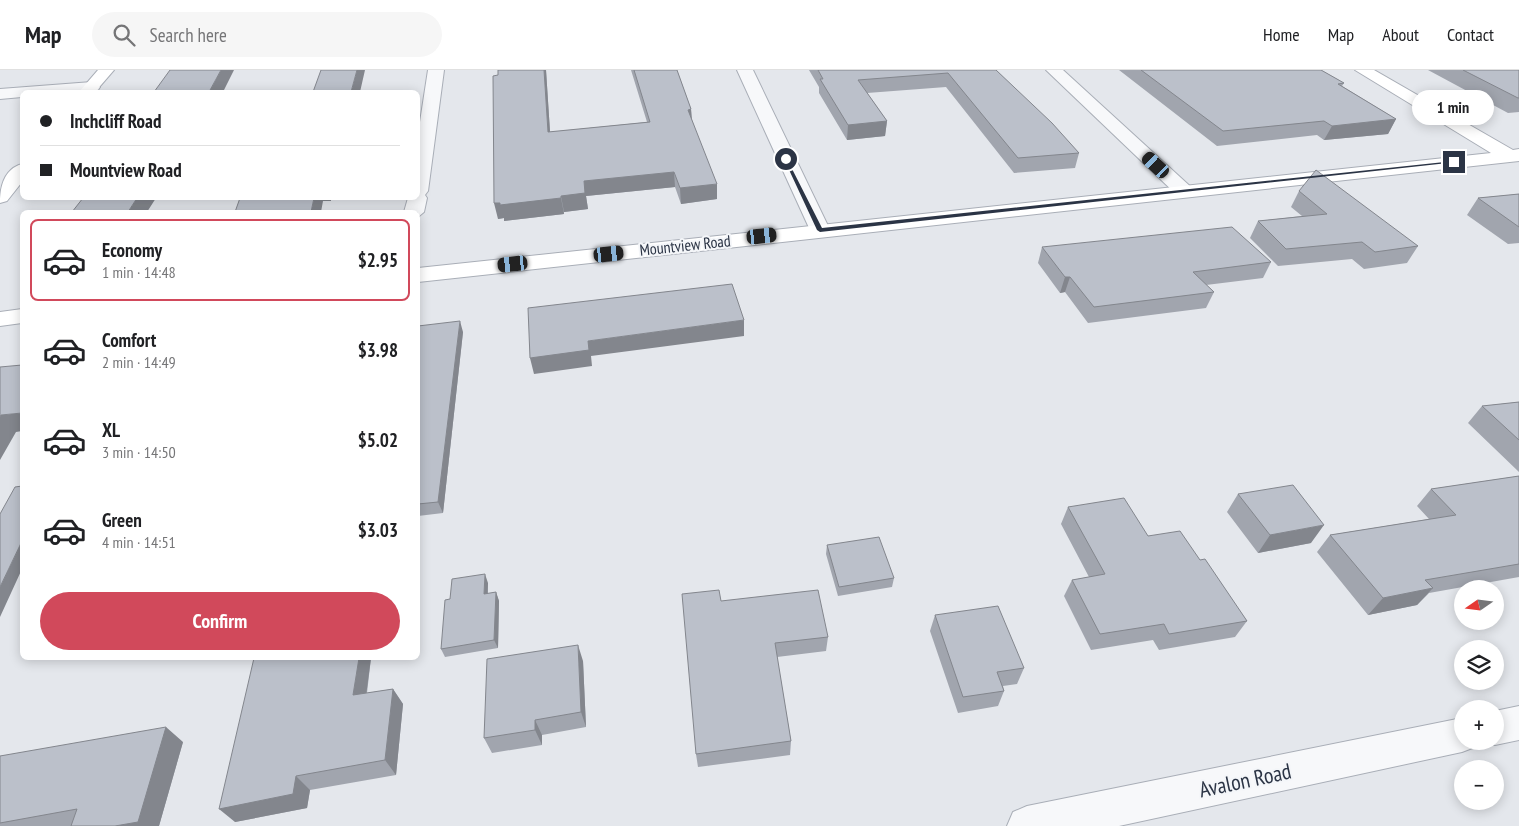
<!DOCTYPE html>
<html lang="en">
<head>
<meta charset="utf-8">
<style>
	body { margin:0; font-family:"PT Sans Narrow",sans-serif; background:#f6f6f6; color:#202124; height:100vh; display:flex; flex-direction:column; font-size:19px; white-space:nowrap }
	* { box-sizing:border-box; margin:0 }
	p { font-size:16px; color:#757577 }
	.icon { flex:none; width:28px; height:28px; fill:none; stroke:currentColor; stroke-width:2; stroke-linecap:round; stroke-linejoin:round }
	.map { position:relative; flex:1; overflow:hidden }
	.drawer { position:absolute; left:20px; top:140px; width:400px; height:450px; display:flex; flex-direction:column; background:#fff; border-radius:8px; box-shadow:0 2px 12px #0003 }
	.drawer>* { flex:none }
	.banner { position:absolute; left:20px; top:20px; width:400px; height:110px; border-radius:8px; box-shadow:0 2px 12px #0003; display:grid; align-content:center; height:110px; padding:0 20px; background:#fff }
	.needle { width:32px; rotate:256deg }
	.controls { position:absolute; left:1454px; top:510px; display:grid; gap:10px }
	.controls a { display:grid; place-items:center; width:50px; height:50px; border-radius:50%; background:#fff; box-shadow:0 2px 12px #0003; font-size:25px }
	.end { position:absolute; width:22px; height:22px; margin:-11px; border:6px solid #2b3445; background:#fff; box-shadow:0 0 0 2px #fff }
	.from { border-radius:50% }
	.bubble { position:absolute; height:35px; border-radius:18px; background:#fff; box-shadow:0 2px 12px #0003; font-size:16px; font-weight:700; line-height:35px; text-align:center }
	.car { position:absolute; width:15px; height:30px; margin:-15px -8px; border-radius:6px; box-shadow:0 0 4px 1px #0007; background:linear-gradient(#222 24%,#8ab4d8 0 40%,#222 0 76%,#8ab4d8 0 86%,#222 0) }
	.banner b { display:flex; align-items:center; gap:18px; height:48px; font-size:19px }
	.banner b+b { border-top:1px solid #e0e0e0 }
	.banner i { width:12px; height:12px; background:#202124 }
	ul { padding:9px 0 0; list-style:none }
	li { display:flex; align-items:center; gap:15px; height:82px; margin:0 10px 8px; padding:0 10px; border:2px solid transparent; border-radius:8px }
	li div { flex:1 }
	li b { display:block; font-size:19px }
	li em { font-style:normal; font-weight:700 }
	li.on { border-color:#d1495b }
	li>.icon { width:45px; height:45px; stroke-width:1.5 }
	.action { display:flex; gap:10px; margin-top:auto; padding:10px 20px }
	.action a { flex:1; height:58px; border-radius:30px; background:#d1495b; color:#fff; font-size:20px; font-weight:700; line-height:58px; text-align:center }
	header { display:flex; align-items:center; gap:30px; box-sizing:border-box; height:70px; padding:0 25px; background:#fff; border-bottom:1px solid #e0e0e0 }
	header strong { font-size:24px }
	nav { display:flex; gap:28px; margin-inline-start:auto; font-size:18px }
	.search { width:350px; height:45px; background:#f6f6f6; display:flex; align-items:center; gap:12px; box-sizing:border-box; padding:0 18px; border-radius:28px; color:#757577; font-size:19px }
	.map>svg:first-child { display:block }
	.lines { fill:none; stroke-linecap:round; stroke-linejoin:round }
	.street-casing { stroke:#a9aeb7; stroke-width:2 }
	.secondary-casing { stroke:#a9aeb7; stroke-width:2 }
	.street { fill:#f7f8fa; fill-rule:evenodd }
	.secondary { fill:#fff; fill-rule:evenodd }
	.wall { fill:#a1a5ae }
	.shaded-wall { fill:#83868d }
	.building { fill:#bbc0ca; stroke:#83868d }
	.route { fill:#2b3445 }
	.labels { text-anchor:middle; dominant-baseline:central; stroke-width:4; stroke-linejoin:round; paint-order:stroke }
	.far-street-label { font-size:16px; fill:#2b3445; stroke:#f4f6f9 }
	.near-street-label { font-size:22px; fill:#2b3445; stroke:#f4f6f9 }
</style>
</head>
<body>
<header>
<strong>Map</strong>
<div class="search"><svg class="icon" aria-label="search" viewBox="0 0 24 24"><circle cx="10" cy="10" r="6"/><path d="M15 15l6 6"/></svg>Search here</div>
<nav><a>Home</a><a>Map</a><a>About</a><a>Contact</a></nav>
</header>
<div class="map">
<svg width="1519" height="756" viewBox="0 0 1519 756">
	<rect width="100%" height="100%" fill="#e4e7ec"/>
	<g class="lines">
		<defs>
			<path id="street" d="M428 0H444L428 121 425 125 427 128 424 142 418 147V142H404L408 128H418V65Z
				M737 0H753L830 160 827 164 820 166 813 164 810 160Z
				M1046 0H1063L1192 118 1195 122 1192 126H1178Z
				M92 12 100 17 98 20 22 22V27L0 29V19Z
				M1519 636V670L1495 675 1485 671H1495V641Z
				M1462 648V671H1478L1475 677 1462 682 1119 756H1007L1013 742 1027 736Z"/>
			<path id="secondary" d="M98 0H114L95 22H79Z
				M1355 0H1374L1513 80 1519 79V91L418 212V198L1491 83Z
				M22 94V112L7 131 0 133C0 117 4 99 22 94Z
				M22 239V253L0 256V242Z"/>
		</defs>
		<use href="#street" class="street-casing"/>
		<use href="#secondary" class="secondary-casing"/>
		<use href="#street" class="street"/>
		<use href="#secondary" class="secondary"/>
	</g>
	<path class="wall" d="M498 0H546L550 62 647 52 631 0H677L691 39 692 50 717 129 681 134 675 117 586 126 588 139 564 142V144L504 151V148L498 149Z
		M809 0H996L1079 83 1075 98 1014 103 946 17 867 23 887 51 885 66 847 70 819 23V17Z
		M1119 0H1321L1344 13 1342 16 1396 49 1388 64 1324 70 1317 65 1217 76Z
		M1428 0H1519V42L1508 43Z
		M1299 121 1418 176 1407 193 1364 199 1352 189 1278 196 1250 168 1258 151 1302 146 1291 137Z
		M1519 124V173L1508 174 1467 145 1478 128Z
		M1042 177 1271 192 1263 208 1206 215 1214 222 1206 238 1088 253 1065 222 1060 223 1038 193Z
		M418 256 463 262 443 443 418 446Z
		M1519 332V402L1468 353 1482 336Z
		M1519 406V507L1429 523 1417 535 1368 545 1317 482 1330 465 1429 449 1417 436 1431 419Z
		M1238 424 1311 473 1258 483 1227 442Z
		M1068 437 1148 466 1200 490 1247 551 1235 567 1159 580 1153 570 1091 580 1064 526 1072 510 1089 507 1061 454Z
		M827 475 894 508 892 517 838 526 826 484Z
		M488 513V524L496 522 499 531 498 578 445 587 441 579 450 529Z
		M721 531 828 567 826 581 777 587 791 671 790 685 698 697 696 684Z
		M935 545 1024 598 1017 614 1003 616 1004 621 998 636 958 643 930 561Z
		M254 588H371L367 623 393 619 403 634 396 705 310 720 307 738 235 752Z
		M583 591 586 657 542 665V675L492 683 484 668Z
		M183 672 159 756H0V686Z"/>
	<path class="shaded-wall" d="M221 0H234L223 22H209Z
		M357 0H365L360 22H351Z
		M544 0H546L551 77 548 62Z
		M691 39 692 54 688 40Z
		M1396 49 1388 64 1324 70 1332 56Z
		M887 51 885 66 847 70 848 55Z
		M674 102 675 117 586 126 588 139 564 142 561 126 584 111Z
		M717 114V129L681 134 680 118Z
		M137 128H156L147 142H128Z
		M314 128H331V131H323L321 142H311Z
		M561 128 564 144 504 151V148L498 149 494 133Z
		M1065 207H1070L1065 222 1060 223Z
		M744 250V266L591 286 592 296 534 304 530 288 588 271Z
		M460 251 463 262 443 443 438 432Z
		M22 343V361L16 362 0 390V347L1 345Z
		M1324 455 1311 473 1258 483 1270 465Z
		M22 471V499L0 547V517Z
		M485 504 488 513 487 533 484 524Z
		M1433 518 1417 535 1368 545 1383 528Z
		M496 522 499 531 498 578 494 570Z
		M578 575 583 591 586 657 581 642Z
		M359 588H371L364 641 353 625Z
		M393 619 403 634 396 705 385 690Z
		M535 650 542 665V675L535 660Z
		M166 657 183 672 159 756H115Z
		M296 706 310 720 307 738 235 752 219 739Z"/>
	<path class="building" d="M170 0H221L209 22H154Z
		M321 0H357L351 22H313Z
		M498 0H544L548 62 650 52 634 0H677L691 39 688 40 717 114 680 118 674 102 584 111 585 123 561 126V128L500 135V133H494L493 6 498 5Z
		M818 0H996L1052 53 1079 83 1018 88 948 3 858 10 887 51 848 55 820 9H823Z
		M1141 0H1321L1344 13 1338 14 1396 49 1332 56 1324 51 1223 61Z
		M1463 0H1519V28H1518Z
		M1316 100 1418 176 1375 182 1362 172 1286 179 1258 151 1327 144 1299 121Z
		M1519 124V157L1478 128Z
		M83 128H137L128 142H72Z
		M240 128H314L311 142H235Z
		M1232 157 1271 192 1193 202 1214 222 1094 237 1070 207H1065L1042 177Z
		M732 214 744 250 588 271 589 280 530 288 528 238Z
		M460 251 438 432 418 434V256Z
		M22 295V343L1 345 0 347V297Z
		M1519 332V370L1482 336Z
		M1519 406V494L1425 510 1433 518 1383 528 1330 465 1456 445 1431 419Z
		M1293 415 1324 455 1270 465 1238 424Z
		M22 416V471L0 517V444L15 417Z
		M1124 428 1148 466 1180 461 1200 490 1205 489 1247 551 1169 564 1164 554 1100 564 1072 510 1105 504 1068 437Z
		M879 467 894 508 839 517 827 475Z
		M485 504 484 524 496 522 494 570 441 579 445 530 450 529 452 509Z
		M719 520 721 531 818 520 828 567 775 573 791 671 696 684 682 524Z
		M998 536 1024 598 997 602 1004 621 963 627 935 545Z
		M578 575 581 642 535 650V660L484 668 487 589Z
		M254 588H359L353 625 393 619 385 690 296 706 293 724 219 739Z
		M166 657 138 752 115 756H71L77 739 0 753V686Z"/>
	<path class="route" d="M786 87 822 158 1454 91 1457 92 820 162 817 160 784 89Z"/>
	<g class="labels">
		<g class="far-street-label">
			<text transform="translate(685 175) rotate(-6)">Mountview Road</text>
		</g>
		<g class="near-street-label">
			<text transform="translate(1245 710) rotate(-12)">Avalon Road</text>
		</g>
	</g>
</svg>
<div class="controls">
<a><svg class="needle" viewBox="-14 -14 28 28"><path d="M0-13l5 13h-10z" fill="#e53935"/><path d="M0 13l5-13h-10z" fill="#757577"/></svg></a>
<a><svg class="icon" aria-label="layers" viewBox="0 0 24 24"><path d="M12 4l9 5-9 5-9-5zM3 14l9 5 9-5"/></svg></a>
<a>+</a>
<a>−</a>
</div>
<i class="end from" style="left:786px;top:89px"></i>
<i class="end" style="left:1454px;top:92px"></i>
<div class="bubble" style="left:1412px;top:20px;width:82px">1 min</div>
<i class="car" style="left:1156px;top:95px;rotate:313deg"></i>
<i class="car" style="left:762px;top:166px;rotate:84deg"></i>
<i class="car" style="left:609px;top:184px;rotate:84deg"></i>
<i class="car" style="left:513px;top:194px;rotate:264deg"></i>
<div class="banner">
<b><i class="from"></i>Inchcliff Road</b>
<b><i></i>Mountview Road</b>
</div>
<section class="drawer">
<ul>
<li class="on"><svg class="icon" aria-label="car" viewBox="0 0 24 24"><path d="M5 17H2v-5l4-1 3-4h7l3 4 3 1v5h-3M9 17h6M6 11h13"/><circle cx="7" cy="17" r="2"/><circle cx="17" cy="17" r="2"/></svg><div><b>Economy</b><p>1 min · 14:48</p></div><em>$2.95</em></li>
<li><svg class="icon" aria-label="car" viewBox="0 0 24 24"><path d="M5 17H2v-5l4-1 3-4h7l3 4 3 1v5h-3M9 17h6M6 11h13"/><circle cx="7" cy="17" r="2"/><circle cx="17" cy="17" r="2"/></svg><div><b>Comfort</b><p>2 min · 14:49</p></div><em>$3.98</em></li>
<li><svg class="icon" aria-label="car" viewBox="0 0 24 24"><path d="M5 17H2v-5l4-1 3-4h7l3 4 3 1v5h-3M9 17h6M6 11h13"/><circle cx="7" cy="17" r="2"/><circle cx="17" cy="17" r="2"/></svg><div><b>XL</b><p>3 min · 14:50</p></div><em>$5.02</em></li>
<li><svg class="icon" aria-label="car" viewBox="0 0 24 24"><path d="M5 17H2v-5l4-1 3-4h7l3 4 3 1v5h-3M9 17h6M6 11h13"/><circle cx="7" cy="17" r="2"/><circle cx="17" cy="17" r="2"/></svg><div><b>Green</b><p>4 min · 14:51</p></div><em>$3.03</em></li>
</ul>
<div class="action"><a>Confirm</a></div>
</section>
</div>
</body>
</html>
